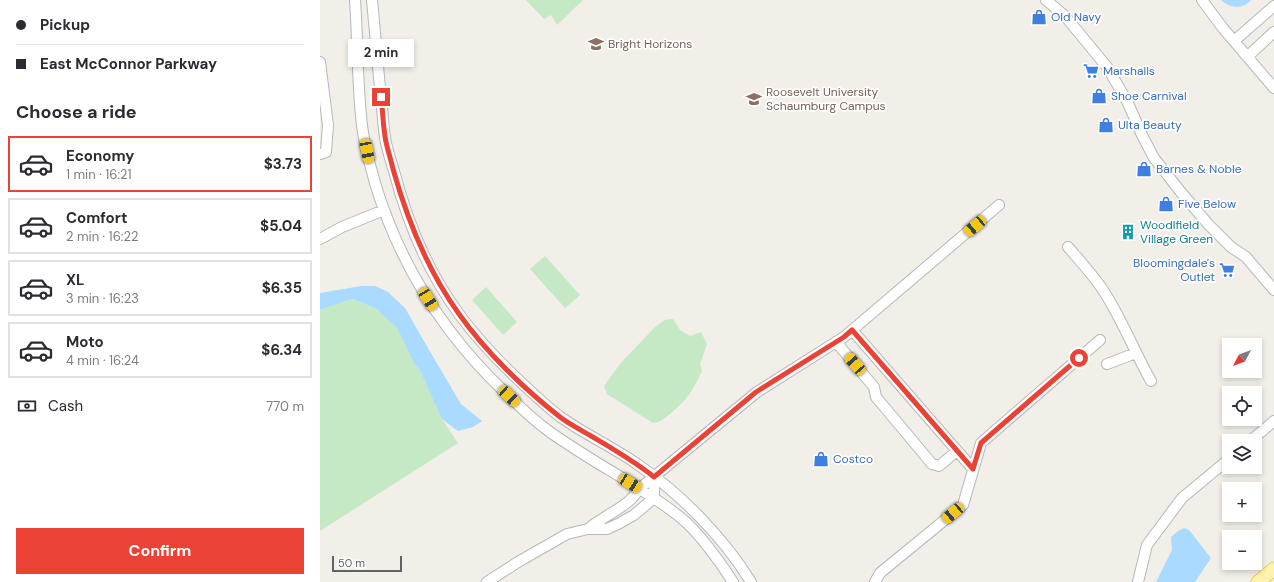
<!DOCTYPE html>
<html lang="en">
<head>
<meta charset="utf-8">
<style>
	body { margin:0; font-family:"DM Sans",sans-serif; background:#f2f2f3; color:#2b2b33; height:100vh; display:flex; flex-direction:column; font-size:15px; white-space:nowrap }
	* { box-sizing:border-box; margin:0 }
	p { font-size:13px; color:#7c7c81 }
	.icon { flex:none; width:22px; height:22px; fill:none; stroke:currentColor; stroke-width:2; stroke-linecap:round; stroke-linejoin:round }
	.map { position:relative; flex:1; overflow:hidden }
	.drawer { display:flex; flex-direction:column; background:#fff; width:320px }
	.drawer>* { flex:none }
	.hud { display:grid; align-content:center; height:88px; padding:0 16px; background:#fff }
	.needle { width:26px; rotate:229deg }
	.buttons { position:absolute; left:902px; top:338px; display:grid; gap:8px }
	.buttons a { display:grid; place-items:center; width:40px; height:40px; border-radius:0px; background:#fff; box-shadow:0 2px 6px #0003; font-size:20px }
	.scale { position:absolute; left:12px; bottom:10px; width:70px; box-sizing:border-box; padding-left:4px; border:2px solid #5f6368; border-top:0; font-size:11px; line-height:14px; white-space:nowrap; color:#5f6368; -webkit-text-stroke:3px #fff; paint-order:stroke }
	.end { position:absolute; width:18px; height:18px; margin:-9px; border:5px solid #ea4335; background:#fff; box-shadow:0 0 0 2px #fff }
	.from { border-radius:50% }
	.bubble { position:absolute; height:28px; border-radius:0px; background:#fff; box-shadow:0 2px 6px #0003; font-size:13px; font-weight:700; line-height:28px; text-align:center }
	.car { position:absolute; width:12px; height:24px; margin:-12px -6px; border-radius:5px; box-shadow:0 0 3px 1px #0007; background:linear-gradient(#f5c518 24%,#345 0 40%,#f5c518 0 76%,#345 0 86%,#f5c518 0) }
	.hud b { display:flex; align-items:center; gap:14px; height:38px; font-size:15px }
	.hud b+b { border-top:1px solid #e1e1e2 }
	.hud i { width:10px; height:10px; background:#2b2b33 }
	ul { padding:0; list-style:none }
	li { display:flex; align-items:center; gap:12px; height:56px; margin:0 8px 6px; padding:0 8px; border:2px solid #e1e1e2; border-radius:0px }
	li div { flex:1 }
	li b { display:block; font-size:15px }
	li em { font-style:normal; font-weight:700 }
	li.on { border-color:#ea4335 }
	li>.icon { width:36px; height:36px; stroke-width:1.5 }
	h2 { padding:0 16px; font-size:18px; line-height:48px }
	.pay { display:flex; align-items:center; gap:10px; height:44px; padding:0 16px; font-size:15px }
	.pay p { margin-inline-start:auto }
	.button { display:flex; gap:8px; margin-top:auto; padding:8px 16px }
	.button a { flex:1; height:46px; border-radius:0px; background:#ea4335; color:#fff; font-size:16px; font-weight:700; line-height:46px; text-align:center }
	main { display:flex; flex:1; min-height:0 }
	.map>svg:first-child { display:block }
	.green { fill:#c5e8c5 }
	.water { fill:#aadaff }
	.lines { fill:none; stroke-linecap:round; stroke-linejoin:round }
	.minor-casing { stroke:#b5b8bc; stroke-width:12 }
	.major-casing { stroke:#f2c960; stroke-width:15 }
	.minor { stroke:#fff; stroke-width:10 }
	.major { stroke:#fff2af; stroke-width:13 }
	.route { stroke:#ea4335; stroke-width:5 }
	.labels { text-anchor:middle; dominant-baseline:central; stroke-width:3.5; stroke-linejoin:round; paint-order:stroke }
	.shop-label { font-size:12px; fill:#366cbe; stroke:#fff; text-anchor:start }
	.education-label { font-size:12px; fill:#785e54; stroke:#fff; text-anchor:start }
	.culture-label { font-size:12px; fill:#0d838f; stroke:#fff; text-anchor:start }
</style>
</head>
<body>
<main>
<section class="drawer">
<div class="hud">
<b><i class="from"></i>Pickup</b>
<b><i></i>East McConnor Parkway</b>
</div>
<h2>Choose a ride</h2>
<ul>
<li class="on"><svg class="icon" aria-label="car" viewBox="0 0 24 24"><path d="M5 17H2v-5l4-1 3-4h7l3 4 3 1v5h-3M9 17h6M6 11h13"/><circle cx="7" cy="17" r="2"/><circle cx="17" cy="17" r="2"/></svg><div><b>Economy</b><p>1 min · 16:21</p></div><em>$3.73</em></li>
<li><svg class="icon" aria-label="car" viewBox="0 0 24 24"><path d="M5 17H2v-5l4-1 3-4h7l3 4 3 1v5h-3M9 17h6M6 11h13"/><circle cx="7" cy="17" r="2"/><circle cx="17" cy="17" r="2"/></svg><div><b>Comfort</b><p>2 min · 16:22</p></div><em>$5.04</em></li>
<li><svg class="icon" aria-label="car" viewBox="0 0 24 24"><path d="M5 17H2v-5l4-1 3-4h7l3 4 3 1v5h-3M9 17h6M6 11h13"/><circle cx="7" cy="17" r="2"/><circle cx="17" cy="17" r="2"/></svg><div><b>XL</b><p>3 min · 16:23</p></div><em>$6.35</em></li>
<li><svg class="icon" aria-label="car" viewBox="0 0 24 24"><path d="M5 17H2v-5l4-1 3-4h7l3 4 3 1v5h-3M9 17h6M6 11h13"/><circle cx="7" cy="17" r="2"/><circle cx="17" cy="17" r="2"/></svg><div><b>Moto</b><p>4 min · 16:24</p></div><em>$6.34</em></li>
</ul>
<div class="pay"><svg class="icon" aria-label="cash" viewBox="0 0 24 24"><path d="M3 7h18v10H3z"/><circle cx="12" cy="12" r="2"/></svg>Cash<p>770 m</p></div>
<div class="button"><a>Confirm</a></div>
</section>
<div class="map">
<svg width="954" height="582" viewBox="0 0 954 582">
	<rect width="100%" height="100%" fill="#f1efe8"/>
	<path class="green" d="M206 0H263L237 25 231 15 224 19Z
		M225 256 260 295 245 308 210 269Z
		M166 287 197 322 183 335 152 300Z
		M32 299 55 308 77 328 93 361 100 371 122 419 138 443 0 531V310Z
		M353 319 360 330 370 336 381 332 387 344 380 364 382 371C373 390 368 399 351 413 345 418 341 422 333 423L287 394 284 386 300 364 335 327 345 320Z"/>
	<path class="water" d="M901 0H931C922 10 910 8 901 0Z
		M41 286H55L68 292 85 308 105 343 141 404 162 421 153 427 138 431 122 419 100 371 93 361 77 328 55 308 32 299 0 310V293Z
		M864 528 869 530 891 558 875 582H836L852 550 851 537 858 531Z"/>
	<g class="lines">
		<defs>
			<path id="minor" d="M35 0C38 42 37 84 42 125 44 145 50 164 55 183 80 266 127 339 191 398 203 410 216 422 230 432 258 452 288 469 317 487 335 499 352 509 368 524 385 541 400 562 413 582
				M52 0C55 33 58 66 61 99 63 113 63 128 66 143 68 152 71 161 74 171 87 221 108 272 139 314 158 340 182 365 206 387 217 397 229 409 242 418 266 435 293 447 317 464 360 493 404 538 431 582
				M726 0 745 16 787 67 807 101 822 135 834 158 860 191 888 224 911 247 926 257 954 290
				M882 0 902 27 954 88
				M914 41 954 6
				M928 56 954 32
				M0 62 8 125 6 152 0 154
				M0 239 22 227 64 210
				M748 247C760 261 773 275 783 290 802 319 814 351 831 381
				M532 330 653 469
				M516 342 554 387 556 397 612 464 619 466 637 451
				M787 364 816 353
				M930 441 954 421
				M268 529C281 518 296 512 309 501 313 498 316 493 319 489L437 392 524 337 679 205
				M167 582 198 562 247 534 268 529H287L298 524 314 515 334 498V477
				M555 582 560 573 643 505 661 443 780 340
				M818 582 827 545 862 498 909 459"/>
			<path id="major" d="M938 582 954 569"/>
		</defs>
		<use href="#minor" class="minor-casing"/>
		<use href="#major" class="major-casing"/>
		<use href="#minor" class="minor"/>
		<use href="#major" class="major"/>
	</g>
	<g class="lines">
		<path class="route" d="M61 97C63 112 63 128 66 142 68 151 71 160 73 169 87 219 108 271 139 314 165 351 204 389 240 417 249 424 261 430 271 436 293 449 314 461 334 477L436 392 524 337 532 330 653 469 661 443 759 358"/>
	</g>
	<defs>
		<symbol id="shop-bare" viewBox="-9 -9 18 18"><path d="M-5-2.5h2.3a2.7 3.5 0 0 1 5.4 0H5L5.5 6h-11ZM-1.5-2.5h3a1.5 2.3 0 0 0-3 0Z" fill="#3f7fe0" stroke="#fff" stroke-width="2.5" paint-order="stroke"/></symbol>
		<symbol id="school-bare" viewBox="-9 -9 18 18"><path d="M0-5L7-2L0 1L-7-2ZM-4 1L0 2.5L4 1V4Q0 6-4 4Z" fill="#8d6e63" stroke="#fff" stroke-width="2.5" paint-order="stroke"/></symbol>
		<symbol id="supermarket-bare" viewBox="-9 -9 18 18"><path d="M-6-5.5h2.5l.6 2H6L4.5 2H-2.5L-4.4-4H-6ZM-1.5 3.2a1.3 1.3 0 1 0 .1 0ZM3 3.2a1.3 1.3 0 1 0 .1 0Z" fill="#3f7fe0" stroke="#fff" stroke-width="2.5" paint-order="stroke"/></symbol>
		<symbol id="university-bare" viewBox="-9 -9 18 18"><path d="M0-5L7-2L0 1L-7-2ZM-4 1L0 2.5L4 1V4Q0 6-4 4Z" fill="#8d6e63" stroke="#fff" stroke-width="2.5" paint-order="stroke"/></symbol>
		<symbol id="building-bare" viewBox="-9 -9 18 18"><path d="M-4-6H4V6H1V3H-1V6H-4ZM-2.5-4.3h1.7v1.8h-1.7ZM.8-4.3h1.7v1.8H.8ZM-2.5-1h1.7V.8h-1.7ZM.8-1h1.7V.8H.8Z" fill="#0f9aa8" stroke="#fff" stroke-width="2.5" paint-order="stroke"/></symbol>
	</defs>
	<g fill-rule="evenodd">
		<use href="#shop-bare" x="708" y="6" width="22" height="22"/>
		<use href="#school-bare" x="265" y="33" width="22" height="22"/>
		<use href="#supermarket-bare" x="760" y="60" width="22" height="22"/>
		<use href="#shop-bare" x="768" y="85" width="22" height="22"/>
		<use href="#university-bare" x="423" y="88" width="22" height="22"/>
		<use href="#shop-bare" x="775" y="114" width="22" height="22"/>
		<use href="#shop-bare" x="813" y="158" width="22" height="22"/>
		<use href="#shop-bare" x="835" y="193" width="22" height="22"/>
		<use href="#building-bare" x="797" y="221" width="22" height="22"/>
		<use href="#supermarket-bare" x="896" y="259" width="22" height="22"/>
		<use href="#shop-bare" x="490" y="448" width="22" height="22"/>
	</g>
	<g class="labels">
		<g class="shop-label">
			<text x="731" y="17">Old Navy</text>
			<text x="783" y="71">Marshalls</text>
			<text x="791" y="96">Shoe Carnival</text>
			<text x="798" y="125">Ulta Beauty</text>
			<text x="836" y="169">Barnes &amp; Noble</text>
			<text x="858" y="204">Five Below</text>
			<text x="895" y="263" text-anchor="end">Bloomingdale's<tspan x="895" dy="14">Outlet</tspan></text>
			<text x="513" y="459">Costco</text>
		</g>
		<g class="education-label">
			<text x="288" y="44">Bright Horizons</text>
			<text x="446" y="92">Roosevelt University<tspan x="446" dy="14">Schaumburg Campus</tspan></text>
		</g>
		<g class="culture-label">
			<text x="820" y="225">Woodlfield<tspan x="820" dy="14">Village Green</tspan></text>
		</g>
	</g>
</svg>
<div class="buttons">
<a><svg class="needle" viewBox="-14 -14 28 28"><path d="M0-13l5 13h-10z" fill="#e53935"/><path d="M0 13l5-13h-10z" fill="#7c7c81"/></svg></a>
<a><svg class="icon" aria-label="locate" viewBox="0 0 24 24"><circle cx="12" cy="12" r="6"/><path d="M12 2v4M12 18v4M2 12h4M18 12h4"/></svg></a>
<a><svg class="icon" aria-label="layers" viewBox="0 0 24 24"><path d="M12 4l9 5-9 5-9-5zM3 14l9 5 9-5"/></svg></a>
<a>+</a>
<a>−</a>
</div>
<div class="scale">50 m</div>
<i class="end from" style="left:759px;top:358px"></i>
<i class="end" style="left:61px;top:97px"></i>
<div class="bubble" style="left:28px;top:39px;width:66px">2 min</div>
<i class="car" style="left:47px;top:151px;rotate:169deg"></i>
<i class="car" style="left:655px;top:226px;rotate:230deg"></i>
<i class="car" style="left:108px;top:299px;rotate:148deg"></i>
<i class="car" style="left:535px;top:364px;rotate:319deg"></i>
<i class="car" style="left:189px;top:396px;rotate:133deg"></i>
<i class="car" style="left:310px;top:483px;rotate:122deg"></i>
<i class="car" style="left:633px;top:513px;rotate:230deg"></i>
</div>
</main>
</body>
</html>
